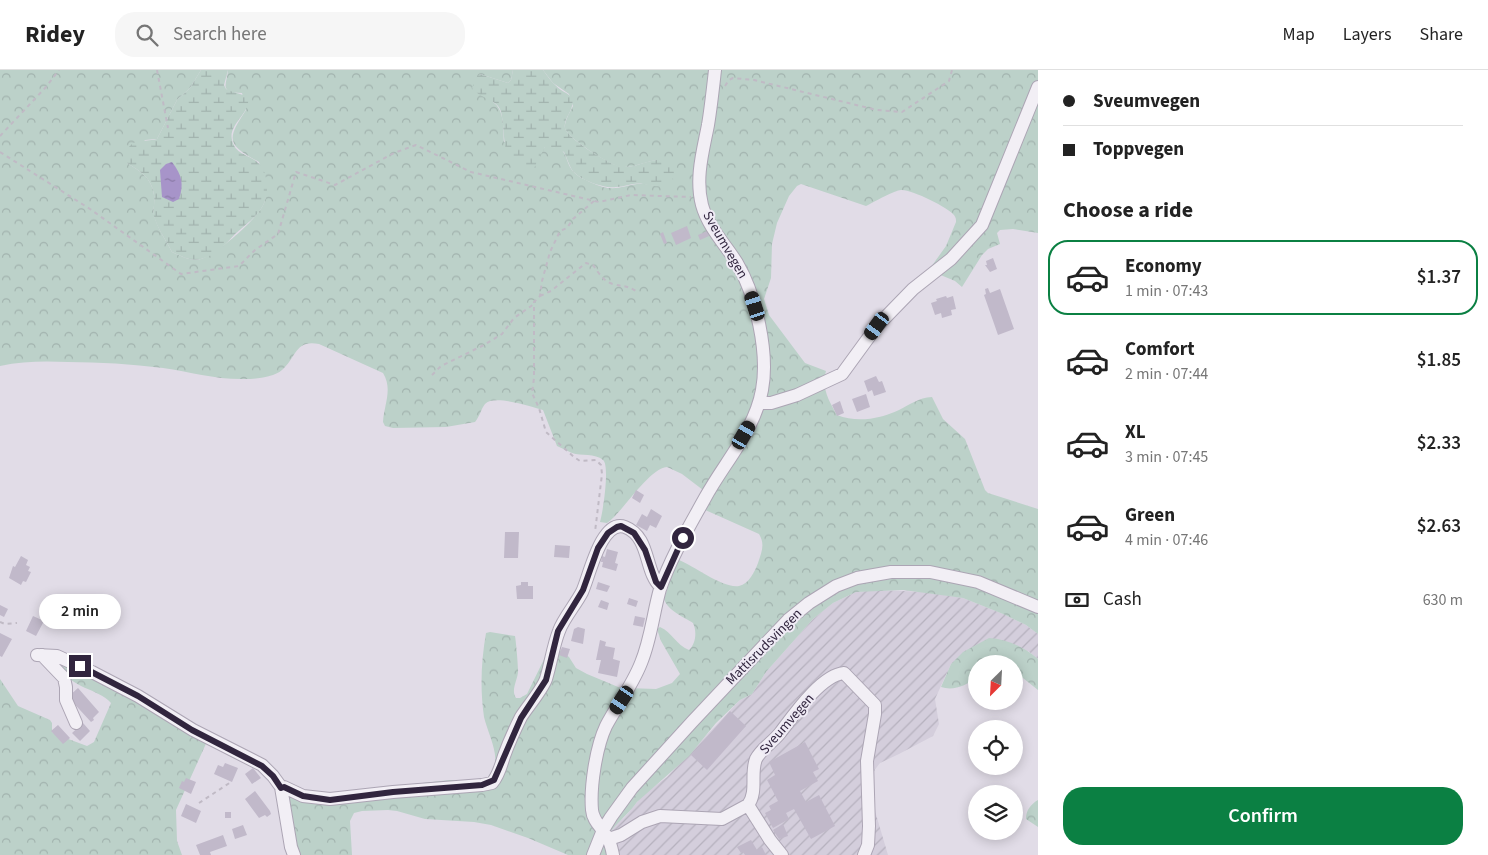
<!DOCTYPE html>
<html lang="en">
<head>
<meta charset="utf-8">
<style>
	body { margin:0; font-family:"Source Sans 3",sans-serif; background:#f6f6f6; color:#222; height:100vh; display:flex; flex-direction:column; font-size:19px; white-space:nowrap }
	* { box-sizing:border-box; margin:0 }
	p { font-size:16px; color:#767676 }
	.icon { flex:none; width:28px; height:28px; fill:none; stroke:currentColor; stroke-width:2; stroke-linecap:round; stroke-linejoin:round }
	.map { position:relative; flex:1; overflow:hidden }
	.drawer { display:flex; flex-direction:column; background:#fff; width:450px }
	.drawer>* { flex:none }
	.banner { display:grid; align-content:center; height:110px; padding:0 25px; background:#fff }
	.needle { width:32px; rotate:204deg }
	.controls { position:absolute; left:968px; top:585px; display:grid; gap:10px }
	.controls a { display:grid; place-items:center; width:55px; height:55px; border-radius:50%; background:#fff; box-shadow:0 2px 12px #0003; font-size:25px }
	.end { position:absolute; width:22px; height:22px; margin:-11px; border:6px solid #31253e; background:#fff; box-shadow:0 0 0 2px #fff }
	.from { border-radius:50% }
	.bubble { position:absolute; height:35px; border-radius:18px; background:#fff; box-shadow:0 2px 12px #0003; font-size:16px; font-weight:600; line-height:35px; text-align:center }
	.car { position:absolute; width:15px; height:30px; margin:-15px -8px; border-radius:6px; box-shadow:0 0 4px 1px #0007; background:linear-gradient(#222 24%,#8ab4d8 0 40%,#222 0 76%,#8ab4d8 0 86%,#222 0) }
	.banner b { display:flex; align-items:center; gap:18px; height:48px; font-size:19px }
	.banner b+b { border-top:1px solid #e0e0e0 }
	.banner i { width:12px; height:12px; background:#222 }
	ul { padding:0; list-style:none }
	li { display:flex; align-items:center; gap:15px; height:75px; margin:0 10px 8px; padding:0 15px; border:2px solid transparent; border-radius:20px }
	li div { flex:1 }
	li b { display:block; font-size:19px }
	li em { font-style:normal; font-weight:600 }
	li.selected { border-color:#0b8043 }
	li>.icon { width:45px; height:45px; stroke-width:1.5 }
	h2 { padding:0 25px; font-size:22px; line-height:60px }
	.pay { display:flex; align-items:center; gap:12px; height:55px; padding:0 25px; font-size:19px }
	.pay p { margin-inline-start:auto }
	.action { display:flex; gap:10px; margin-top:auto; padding:10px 25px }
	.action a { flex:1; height:58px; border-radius:20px; background:#0b8043; color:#fff; font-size:20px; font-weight:600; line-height:58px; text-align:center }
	header { display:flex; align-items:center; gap:30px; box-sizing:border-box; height:70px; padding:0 25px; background:#fff; border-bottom:1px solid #e0e0e0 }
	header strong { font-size:24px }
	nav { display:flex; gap:28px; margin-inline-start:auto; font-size:18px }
	.search { width:350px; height:45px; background:#f6f6f6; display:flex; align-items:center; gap:12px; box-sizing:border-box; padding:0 18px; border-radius:20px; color:#767676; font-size:19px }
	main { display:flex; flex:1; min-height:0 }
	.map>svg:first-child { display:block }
	.industrial { fill:url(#industrial-furrows) }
	.forest { fill:url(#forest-crowns) }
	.wetland { fill:url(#wetland-marsh) }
	.water { fill:url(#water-ripples) }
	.building { fill:#c1b9ca }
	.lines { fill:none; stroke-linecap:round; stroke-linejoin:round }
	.minor-casing { stroke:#aca5b4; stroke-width:14 }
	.path { stroke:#c0bac5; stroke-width:2; stroke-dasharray:4 4; stroke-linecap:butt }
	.minor { stroke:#f2eff5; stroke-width:12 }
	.route { stroke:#31253e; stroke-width:6 }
	.labels { text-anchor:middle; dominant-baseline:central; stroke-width:4; stroke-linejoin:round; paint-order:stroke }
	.street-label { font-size:14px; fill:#31253e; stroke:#efebf5 }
</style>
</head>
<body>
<header>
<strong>Ridey</strong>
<div class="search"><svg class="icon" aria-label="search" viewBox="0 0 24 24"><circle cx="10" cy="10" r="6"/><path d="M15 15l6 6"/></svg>Search here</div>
<nav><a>Map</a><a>Layers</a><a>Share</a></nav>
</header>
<main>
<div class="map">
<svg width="1038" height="785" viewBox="0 0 1038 785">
	<defs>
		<pattern id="industrial-furrows" width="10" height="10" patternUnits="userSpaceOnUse" patternTransform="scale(1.25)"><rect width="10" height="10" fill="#d4cedc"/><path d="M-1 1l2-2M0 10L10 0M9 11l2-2" fill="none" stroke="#b6b1be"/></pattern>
		<pattern id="forest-crowns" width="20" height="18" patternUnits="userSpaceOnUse" patternTransform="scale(1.25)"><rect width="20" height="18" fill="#bcd1c9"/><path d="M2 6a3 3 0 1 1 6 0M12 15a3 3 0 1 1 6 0" fill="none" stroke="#a2b3ae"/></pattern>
		<pattern id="wetland-marsh" width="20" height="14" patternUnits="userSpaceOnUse" patternTransform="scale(1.25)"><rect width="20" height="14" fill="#bcd1c9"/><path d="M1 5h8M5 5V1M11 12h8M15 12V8" fill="none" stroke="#a2b3ae"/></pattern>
		<pattern id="water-ripples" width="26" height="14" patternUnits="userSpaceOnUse" patternTransform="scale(1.25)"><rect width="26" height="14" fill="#a794c9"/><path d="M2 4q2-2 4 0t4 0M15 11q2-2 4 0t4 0" fill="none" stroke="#8979a5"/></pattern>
	</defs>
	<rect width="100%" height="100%" fill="#e1dce7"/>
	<path class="industrial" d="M878 520 925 522 963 528 1003 544 1026 555 1038 564V589L1028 581 951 594 935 629 939 654 933 666 899 684 880 693 875 699 872 707 875 741 888 785H607V767L617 753 624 748 643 725 667 707 740 630 752 624 766 602 813 549 833 533 856 522Z"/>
	<path class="forest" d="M0 0H201L190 18 177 30 157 69 145 70 127 93C140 101 152 108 154 125 155 132 153 139 154 145 157 158 166 170 172 182 181 186 191 192 201 189 217 184 262 146 265 130 267 121 261 101 259 92 227 75 226 70 246 40L242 23C218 22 227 15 228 0H513L511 10 508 13 480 4 493 32C505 40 503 60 504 72L542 81 545 77C573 75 561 93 577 105 582 109 602 118 609 118 619 119 628 115 637 114 643 113 650 115 656 116L660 90C648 90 635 98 622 97 612 97 566 67 565 58 564 52 570 42 573 36L569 24 553 13 543 0H1038V163L1013 159 1000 160 997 163 1000 174 988 179 982 185 962 217 955 211 931 201V197L946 176 956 152C956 149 956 148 954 145 949 138 911 119 901 120 895 120 874 132 866 136L801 114 797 116 789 126 777 153 772 174 771 208 764 229 769 245 805 293 826 301C821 318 829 331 837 345 857 353 880 349 899 340 911 334 918 328 932 327L943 349 965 369 985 420 988 423 1038 439V564L1026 555 1003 544 963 528 903 520 856 522 833 533 813 549 766 602 752 624 740 630 716 653 689 686 637 732C630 743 609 759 607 769 606 774 607 780 607 785H568L528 768 491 755 474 752 425 749 397 741 388 740 362 741 354 743 350 751 352 785H294L280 720 322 724 450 710 470 712 487 709C490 704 494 698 495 692 497 680 487 660 484 647 480 619 481 592 486 563L490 562 515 566C516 571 518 593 518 599 519 609 510 619 516 628H520L527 624 551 575 563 582 569 587 576 598 587 604 623 619 627 618 656 619 672 613 680 604 661 571 657 559 660 557C672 562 676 575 689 580 696 574 697 561 693 553 684 547 668 541 664 529L676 493 679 490C694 496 724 519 739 516 749 514 755 501 758 493 762 481 765 474 759 464L703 439V420L682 404 667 397C648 399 624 441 607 453L600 452C603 442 610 395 603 390 595 383 581 386 572 383 567 381 562 378 557 376L543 340C532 337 494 324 485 334 481 339 480 346 475 352L446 357 393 358 385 356 383 352C384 335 393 319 383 303L319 274C295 269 296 288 282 300 274 307 256 309 246 309 217 310 191 302 163 298 132 294 99 292 68 292 45 291 23 291 0 296Z
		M989 568C1007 569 1024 577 1038 589V620L1014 601V594H1001L990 589 983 594H976V607C967 616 953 621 941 617L951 594 963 582Z
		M64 587 209 667 176 740 177 771 182 785H0V609L18 636 50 650 52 653V662L55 664 87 676 94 672 111 633C98 618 71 619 60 597Z
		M1038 730V757L1026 749C1026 740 1031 734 1038 730Z"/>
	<path class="wetland" d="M201 0H228L224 15 226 19C234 23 241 23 248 28 251 43 228 54 232 70 237 93 267 79 267 119 267 141 249 151 235 164 225 175 216 185 201 189 191 192 181 186 172 182 166 170 157 158 154 146 153 139 155 132 154 125 152 108 140 101 127 93L125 84C133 66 142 73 157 69L177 30 190 18Z
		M513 0H543C548 7 553 14 561 20 565 23 570 24 572 29 575 40 563 48 565 58 567 68 606 92 616 95 629 101 644 91 657 90 667 89 678 98 673 108 668 120 653 116 643 114 634 112 625 117 616 117 605 119 579 110 572 100 569 95 567 88 564 82L553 77H545L533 100C504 96 505 78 503 54 502 48 502 41 498 36 491 28 480 28 472 18L477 7 480 4 508 13 511 10Z"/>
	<path class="water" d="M172 92C182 105 184 114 179 129L173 132 162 127 160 100 166 94Z"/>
	<path class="building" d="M687 156 691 168 676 175 671 163Z
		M707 161 709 166 700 170 698 165Z
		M663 162 667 173 664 174 660 164Z
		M993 188 997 199 990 202 985 195H987L986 191Z
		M988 218 990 223 1000 219 1014 259 998 265 984 225 986 224 985 219Z
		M946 226 947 228 953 226 956 239 951 240 952 245 942 248 941 243 935 245 931 233 937 231 936 229Z
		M876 306 879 312 882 311 886 322 874 326 872 320 868 322 864 311Z
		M866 324 870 337 857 342 852 329Z
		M840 331 844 343 837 346 832 335Z
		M636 420 644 425 640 433 632 428Z
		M651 439 662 446 656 458 650 455 647 461 636 455 642 444 647 447Z
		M505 462H519L518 488H504Z
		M555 475 570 476 569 488 554 487Z
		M607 479 618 482 615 493 618 494 616 501 602 497 603 492H601L602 486 605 487Z
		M21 486 28 490 26 495 30 497 28 501 31 502 26 512 23 511 21 515 9 508 13 496 15 497Z
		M521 512H528V516H533V529H517L516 516 521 515Z
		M598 512 610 516 607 522 596 519Z
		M629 528 638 531 636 537 627 534Z
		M601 530 609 533 607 540 598 537Z
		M0 535 8 539 4 547 0 545Z
		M33 546 44 551 36 566 26 561Z
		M635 546 645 548 643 557 633 555Z
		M578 557 585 559 583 574 571 571 574 559Z
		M0 563 12 569 2 587 0 586Z
		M600 570 606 572 605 576 615 578 613 589 620 591 617 607 598 603 601 590H596Z
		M562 577 570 579 567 588 559 585Z
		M78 618 99 642 93 648 94 650 91 652 68 627Z
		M730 641 746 656 707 700 691 685Z
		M83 653 90 661 80 671 72 663Z
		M58 655 70 668 63 674 51 661Z
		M805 672 819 699 813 702 818 711 800 721 806 732 819 725 835 756 811 769 794 739 786 743 789 749 773 758 765 743 771 740 769 736 778 731 767 710 775 705 769 692Z
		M225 693 238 698 232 712 214 704 218 695 223 697Z
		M253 698 261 708 252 714 245 704Z
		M186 708 196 712 191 724 179 718 182 711 184 712Z
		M255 721 270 741 271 744 267 747 265 745 259 748 245 729Z
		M186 734 201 741 196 753 181 746Z
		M225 742H231V748H225Z
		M783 754 788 766 779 769 773 760Z
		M243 755 247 765 235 769 232 759Z
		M223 765 227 776 210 782 211 785H200L196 775Z
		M751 770 757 780 762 777 766 785H745L743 782 741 783 737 777Z"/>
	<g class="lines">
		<defs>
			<path id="minor" d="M759 333H771L797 325 842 304 877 256 913 219 951 189 982 155 1038 17
				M37 585 57 586 92 602 138 626 193 660 262 695 273 706 281 717 291 777 294 785
				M42 585 64 608 66 617V630L76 653
				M281 717H284L303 726 330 729 393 722 482 715 492 713C499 705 501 695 504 686 509 672 515 659 521 647 528 636 542 620 546 609 551 593 553 576 559 561 563 549 576 534 582 522 589 508 601 448 625 457 651 467 644 502 661 517
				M748 735C758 721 750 704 756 689 761 679 773 672 780 663 793 646 821 605 844 603L875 635V644L867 691 869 756 868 775 864 785
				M748 735 770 770 782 785
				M609 769 621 765 642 752 660 746 722 749 748 735
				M593 785 603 760 611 747 632 718 692 652 788 550 809 533 836 516 857 508 891 502H930L978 512 1038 537
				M613 785C612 780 611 774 608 769 603 758 593 752 592 740 590 717 596 677 606 656 617 635 632 616 641 593 651 569 653 544 660 519 671 487 689 457 705 428 724 393 755 360 762 320 769 283 756 225 737 193 725 174 708 157 702 135 695 108 703 81 708 55 711 37 713 18 715 0"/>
		</defs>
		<use href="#minor" class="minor-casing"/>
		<path class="path" d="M157 0 168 58
			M725 16 729 10 733 8 754 10 877 40 902 42 949 11 952 0
			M0 66 46 17 59 0
			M0 82 90 139 181 204 239 196 255 180 278 164 296 102 335 115 394 83 416 75 471 102 599 132 631 125 691 127
			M594 131 573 149 567 158 560 161 550 182 542 211 540 226 534 232V308L532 323 539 338 546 362 574 387 580 391 596 390 601 395 602 404 595 462
			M540 226 551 221 586 193 593 195C598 202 604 212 613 214 623 217 626 215 636 221
			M432 305 441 296 484 275 502 264 514 248 534 234
			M0 552 5 554 17 553
			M199 733 231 712"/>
		<use href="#minor" class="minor"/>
	</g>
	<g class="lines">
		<path class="route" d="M80 596 138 626 192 660 262 696 273 706 281 718 284 717 303 726 330 730 393 722 482 715 494 710 521 648 546 610 558 561 583 520 598 478 608 463 617 457 621 456 634 463 645 480 656 512 661 517 683 468"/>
	</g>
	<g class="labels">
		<g class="street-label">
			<text transform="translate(725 175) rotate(60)">Sveumvegen</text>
			<text transform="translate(764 577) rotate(-45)">Mattisrudsvingen</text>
			<text transform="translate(787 654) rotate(-49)">Sveumvegen</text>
		</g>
	</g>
</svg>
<div class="controls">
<a><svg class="needle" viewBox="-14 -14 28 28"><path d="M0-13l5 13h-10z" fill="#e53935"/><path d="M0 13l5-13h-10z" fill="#767676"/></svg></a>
<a><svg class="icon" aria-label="locate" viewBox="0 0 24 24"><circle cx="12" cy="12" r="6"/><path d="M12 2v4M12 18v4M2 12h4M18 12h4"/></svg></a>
<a><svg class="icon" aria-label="layers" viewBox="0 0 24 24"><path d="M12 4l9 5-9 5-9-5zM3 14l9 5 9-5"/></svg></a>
</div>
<i class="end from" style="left:683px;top:468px"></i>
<i class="end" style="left:80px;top:596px"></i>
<div class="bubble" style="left:39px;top:524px;width:82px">2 min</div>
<i class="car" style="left:755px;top:236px;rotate:342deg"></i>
<i class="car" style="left:877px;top:256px;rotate:216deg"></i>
<i class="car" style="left:744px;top:365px;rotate:30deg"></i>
<i class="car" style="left:622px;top:630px;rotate:213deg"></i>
</div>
<section class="drawer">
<div class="banner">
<b><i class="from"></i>Sveumvegen</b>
<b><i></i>Toppvegen</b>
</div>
<h2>Choose a ride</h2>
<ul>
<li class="selected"><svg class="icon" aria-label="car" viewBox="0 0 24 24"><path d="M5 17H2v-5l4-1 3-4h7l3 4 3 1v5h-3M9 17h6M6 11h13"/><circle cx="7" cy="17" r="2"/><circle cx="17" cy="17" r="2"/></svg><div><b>Economy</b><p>1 min · 07:43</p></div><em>$1.37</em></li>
<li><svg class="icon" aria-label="car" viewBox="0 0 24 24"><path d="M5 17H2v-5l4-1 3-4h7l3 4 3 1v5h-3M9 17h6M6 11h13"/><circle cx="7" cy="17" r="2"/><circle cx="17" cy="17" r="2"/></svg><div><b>Comfort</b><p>2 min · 07:44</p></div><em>$1.85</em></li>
<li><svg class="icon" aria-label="car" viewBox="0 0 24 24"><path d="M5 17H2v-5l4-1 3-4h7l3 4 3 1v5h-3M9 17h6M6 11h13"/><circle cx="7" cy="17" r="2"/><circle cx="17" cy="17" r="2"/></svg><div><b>XL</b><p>3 min · 07:45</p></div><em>$2.33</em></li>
<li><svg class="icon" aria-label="car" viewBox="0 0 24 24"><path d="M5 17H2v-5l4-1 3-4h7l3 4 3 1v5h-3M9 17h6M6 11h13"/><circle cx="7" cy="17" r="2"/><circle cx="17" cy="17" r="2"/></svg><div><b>Green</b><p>4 min · 07:46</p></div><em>$2.63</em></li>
</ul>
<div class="pay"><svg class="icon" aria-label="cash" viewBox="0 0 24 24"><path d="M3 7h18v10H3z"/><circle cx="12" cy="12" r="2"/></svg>Cash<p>630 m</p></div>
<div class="action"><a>Confirm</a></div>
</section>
</main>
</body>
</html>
